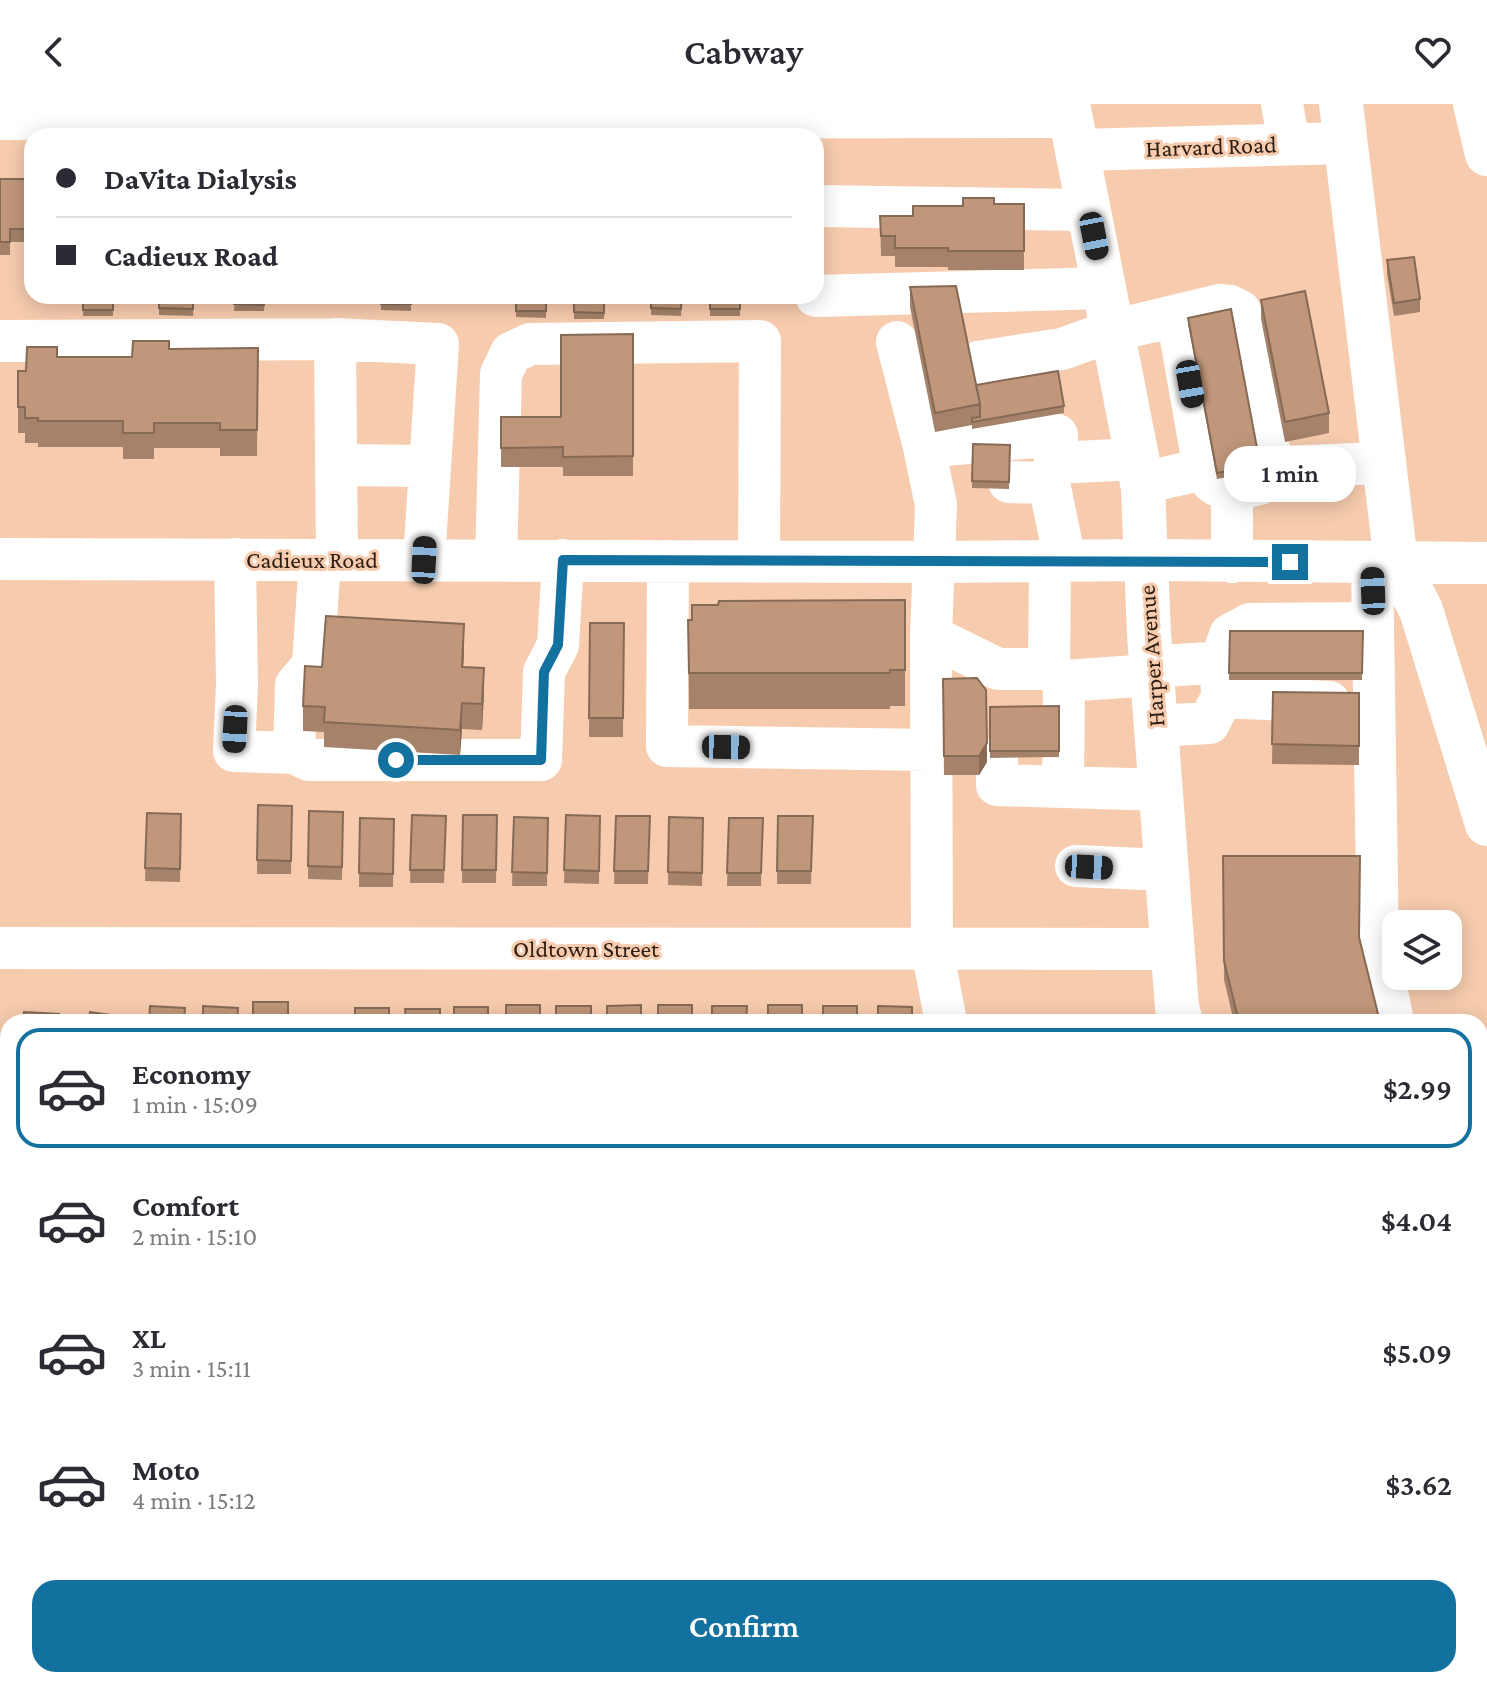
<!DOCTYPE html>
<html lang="en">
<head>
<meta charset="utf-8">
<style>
	body { margin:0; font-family:"Crimson Pro",serif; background:#f2f2f3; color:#2b2b33; height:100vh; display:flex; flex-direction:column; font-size:30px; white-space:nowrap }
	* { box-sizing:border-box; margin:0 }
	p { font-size:26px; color:#7c7c81 }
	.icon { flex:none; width:44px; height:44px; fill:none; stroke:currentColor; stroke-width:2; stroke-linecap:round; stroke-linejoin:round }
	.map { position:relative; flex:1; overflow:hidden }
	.drawer { position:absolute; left:0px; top:910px; width:1488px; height:674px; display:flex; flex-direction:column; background:#fff; border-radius:24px 24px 0 0; box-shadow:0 4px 20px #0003 }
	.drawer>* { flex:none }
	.banner { position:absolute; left:24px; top:24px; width:800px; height:176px; border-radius:24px; box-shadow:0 4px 20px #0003; display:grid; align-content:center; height:176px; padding:0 32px; background:#fff }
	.buttons { position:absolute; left:1382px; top:806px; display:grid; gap:16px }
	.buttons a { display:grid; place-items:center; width:80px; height:80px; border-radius:16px; background:#fff; box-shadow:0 4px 20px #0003; font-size:40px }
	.end { position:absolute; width:36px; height:36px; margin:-18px; border:10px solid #12719f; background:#fff; box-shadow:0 0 0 4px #fff }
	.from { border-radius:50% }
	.bubble { position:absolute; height:56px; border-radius:24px; background:#fff; box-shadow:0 4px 20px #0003; font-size:26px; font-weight:600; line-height:56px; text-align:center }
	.car { position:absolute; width:24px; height:48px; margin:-24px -12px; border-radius:10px; box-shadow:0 0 6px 2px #0007; background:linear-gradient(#222 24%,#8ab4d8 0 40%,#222 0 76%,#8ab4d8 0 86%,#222 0) }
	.banner b { display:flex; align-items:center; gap:28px; height:76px; font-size:30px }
	.banner b+b { border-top:2px solid #e1e1e2 }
	.banner i { width:20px; height:20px; background:#2b2b33 }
	ul { padding:14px 0 0; list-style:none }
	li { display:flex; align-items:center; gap:24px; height:120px; margin:0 16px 12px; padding:0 16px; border:4px solid transparent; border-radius:24px }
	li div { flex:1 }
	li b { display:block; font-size:30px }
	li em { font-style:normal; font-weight:600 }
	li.current { border-color:#12719f }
	li>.icon { width:72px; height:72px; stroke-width:1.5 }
	.primary-button { display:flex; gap:16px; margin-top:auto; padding:16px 32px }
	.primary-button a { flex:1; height:92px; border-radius:24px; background:#12719f; color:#fff; font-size:32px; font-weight:600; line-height:92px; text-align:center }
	header { display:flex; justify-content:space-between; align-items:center; height:104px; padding:0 32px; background:#fff; font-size:36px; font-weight:600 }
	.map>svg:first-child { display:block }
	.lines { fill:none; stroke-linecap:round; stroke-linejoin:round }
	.minor { stroke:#fff; stroke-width:42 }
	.major { stroke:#fff; stroke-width:44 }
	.highway { stroke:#fff; stroke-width:44 }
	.wall { fill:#a58269 }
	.shaded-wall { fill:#866a55 }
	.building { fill:#c0977a; stroke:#866a55; stroke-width:2 }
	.route { stroke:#12719f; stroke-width:10 }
	.labels { text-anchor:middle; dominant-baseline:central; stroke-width:6; stroke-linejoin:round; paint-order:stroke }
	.street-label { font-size:24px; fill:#2d1d12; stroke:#f7ccae }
</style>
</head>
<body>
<header><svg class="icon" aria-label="back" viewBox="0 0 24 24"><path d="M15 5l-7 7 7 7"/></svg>Cabway<svg class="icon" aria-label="heart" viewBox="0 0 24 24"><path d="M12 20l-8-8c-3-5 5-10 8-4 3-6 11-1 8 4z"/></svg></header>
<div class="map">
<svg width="1487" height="1583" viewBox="0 0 1487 1583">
	<rect width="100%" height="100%" fill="#f7ccae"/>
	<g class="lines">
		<path class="minor" d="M1282 0 1289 40
			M0 15 1071 13
			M1077 46 1345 39
			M816 102 1089 106
			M816 192 1104 184
			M1177 212 1204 365C1210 380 1217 383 1232 386
			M335 235 337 455
			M0 237 335 235 438 240 424 456
			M897 238 924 343 1057 331 1055 359 1049 379 1065 457
			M983 287 978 258 1062 245 1112 227 1220 201 1230 202 1240 207 1273 363
			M924 343 936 401 931 532 932 845 946 918
			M1055 359 1137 355
			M338 361 430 362
			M1009 378 1049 379
			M1142 379 1204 365
			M0 455 933 458 1146 456 1487 459
			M235 455 237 580 234 647 294 649 296 581 313 561 320 455
			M496 456 501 270 511 249 530 240 760 237 759 457
			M668 457 667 642 933 646
			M1232 458V386L1260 380 1273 363 1385 359
			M1372 460 1378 841 1393 918
			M931 532 998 565H1049L1050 457
			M1221 558 1222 593 1329 598
			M1151 563 1221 558 1230 531 1250 520 1373 519
			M1049 565 1064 577 1063 683
			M1064 577 1152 571
			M1156 622 1209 619 1222 593
			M294 649 309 656H541L544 568 558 541 563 456
			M997 654V681L1161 686
			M1076 762 1166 766
			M0 844 1172 845
			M0 1214H8
			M1480 1256 1487 1286
			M1480 1390 1487 1388
			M1258 1576 1259 1583"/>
		<path class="major" d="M1068 0 1143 384 1149 530 1177 903 1181 918
			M1346 1576 1348 1583"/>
		<path class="highway" d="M1341 0 1396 458 1421 506 1487 720
			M1475 0 1487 50"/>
	</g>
	<path class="wall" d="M0 75 32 78V138H10V151H0Z
		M994 100H1024V166H948V163H895V152H881L880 112H913L963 102Z
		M1387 156 1420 195V208L1394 212 1387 170Z
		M910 183 976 281 1064 302V309L972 325V321L935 328 910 203Z
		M83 192H113V212H83Z
		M159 192H194L193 212 159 211Z
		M235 192H265L264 207H234Z
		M381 192H411V207L381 206Z
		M516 192H546V214L516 213Z
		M574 192H605L604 215H574Z
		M651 192H682L681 212 651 211Z
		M710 192H740V212H710Z
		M1261 196 1329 309V329L1285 338 1261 215Z
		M1188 214 1260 360V367L1217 375 1188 220Z
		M633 230V372H563V363H501V313H561Z
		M258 244 257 352H220V344H154V355H123V343H38V339H25V329H18V267H26L57 253H132L169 245Z
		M973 340 1010 341 1009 385 972 384Z
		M905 496V602H890V605H689L688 516Z
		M590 519H624L623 633H589Z
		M1230 527H1363L1362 576H1229Z
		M464 546 463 563 484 589 482 626 462 625 460 651 324 643V628L303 627V602L322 563Z
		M943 575 987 658 979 671H944Z
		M1273 588 1359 589V661L1272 660Z
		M1059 602V653L990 654V603Z
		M258 701 292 702 291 770H257Z
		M309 707 343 708 342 776 308 775Z
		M147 709 181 710 180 778 145 777Z
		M412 711 446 712 444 779H410Z
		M463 711H497L496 779H462Z
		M566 711 600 712 599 780 564 779Z
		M616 712H650L648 780H614Z
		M778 712H813L811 780H777Z
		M514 713 548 714 547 782H512Z
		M669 713 703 714 702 782 668 781Z
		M360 714 394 715 393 783H359Z
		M729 714H763L761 782H727Z
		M1223 752 1359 835 1380 918H1234L1224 876Z
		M0 1453H8V1526H0Z
		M1406 1576H1480L1487 1583H1408Z"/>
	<path class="shaded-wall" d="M464 520V546L462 588V563Z
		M484 564V589L482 626V600Z
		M462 599V625L460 651V626Z
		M987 639V658L979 671V652Z
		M1487 1479V1498L1480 1500V1481Z"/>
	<path class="building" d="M0 75H31V78H32V125H10V138H0Z
		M963 94H994V100H1024V147H948V144H895V132H881L880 112H913V102H963Z
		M1414 153 1420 195 1394 199 1387 156Z
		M956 182 980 300 935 309 910 183Z
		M1305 187 1329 309 1285 318 1261 196Z
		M83 192H113V206H83Z
		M159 192H193V205L159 204Z
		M235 192H265L264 201 234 200Z
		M381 192H411V200H381Z
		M516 192H546V207H516Z
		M574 192H604V209L574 208Z
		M651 192H682L681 205 651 204Z
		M710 192H740V205H710Z
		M1231 205 1260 360 1217 369 1188 214Z
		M633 230V352L563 353V343L501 344V313H561V231Z
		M133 237H169V245L258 244 257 326H220V319H154V329H123V317H38V314H25V303H18V267H26L27 243H57V253H132Z
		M1058 267 1064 302 972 318V314L980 313V300L976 281Z
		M973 340 1010 341 1009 378 972 377Z
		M905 496V566H890V569H689L688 516H692V501H718L719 497Z
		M326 512 464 520 462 563 484 564 482 600 462 599 460 626 324 618 325 603 303 602 305 562 322 563Z
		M590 519H624L623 614H589Z
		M1230 527H1363L1362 569H1229Z
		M977 574 986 586 987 639 979 652H944L943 575Z
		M1273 588 1359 589V642L1272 640Z
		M1059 602V647H990V603Z
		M258 701 292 702 291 757 257 756Z
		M309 707 343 708 342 763 308 762Z
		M147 709 181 710 180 765 145 764Z
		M412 711 446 712 444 766H410Z
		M463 711H497L496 766H462Z
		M566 711 600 712 599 767 564 766Z
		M616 712H650L648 767H614Z
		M778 712H813L811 767H777Z
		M514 713 548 714 547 769 512 768Z
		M669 713 703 714 702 769 668 768Z
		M360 714 394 715 393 770 359 769Z
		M729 714H763L761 769H727Z
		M1223 752H1360L1359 833 1380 918H1239L1224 857Z
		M253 898H288V918H253Z
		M506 901H540V918H506Z
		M641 901V918H607V902Z
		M658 901H692V918H658Z
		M768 901H802V918H768Z
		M150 902 185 904 184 918H149Z
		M203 902 238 904 237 918H203Z
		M556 902H591V918H556Z
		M712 902H747L746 918H712Z
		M823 902H857V918H823Z
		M878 902 912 903V918H878Z
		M454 903H488V918H454Z
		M355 904H389V918H355Z
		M405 905H440V918H406Z
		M24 908 59 910V918H23Z
		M90 908 124 913 123 918H88Z
		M1487 1444V1479L1480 1481V1446Z
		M0 1453H8V1513H0Z
		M1480 1547 1487 1575V1583H1412L1411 1576H1480Z"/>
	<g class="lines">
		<path class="route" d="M396 656H541L544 568 558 541 563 456 1290 458"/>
	</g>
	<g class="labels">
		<g class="street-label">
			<text transform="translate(1211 42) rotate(-2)">Harvard Road</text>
			<text x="312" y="455">Cadieux Road</text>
			<text transform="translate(1151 552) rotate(-94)">Harper Avenue</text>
			<text x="586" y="844">Oldtown Street</text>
		</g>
	</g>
</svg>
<div class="buttons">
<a><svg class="icon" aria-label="layers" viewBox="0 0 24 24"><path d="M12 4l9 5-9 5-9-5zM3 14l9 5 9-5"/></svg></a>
</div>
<i class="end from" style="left:396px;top:656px"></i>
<i class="end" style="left:1290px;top:458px"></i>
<div class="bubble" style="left:1224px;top:342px;width:132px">1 min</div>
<i class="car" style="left:1094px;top:132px;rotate:169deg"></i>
<i class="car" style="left:1190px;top:280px;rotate:170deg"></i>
<i class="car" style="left:424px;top:456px;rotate:3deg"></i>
<i class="car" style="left:1373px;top:487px;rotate:358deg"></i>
<i class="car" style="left:235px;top:625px;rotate:183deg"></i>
<i class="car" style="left:726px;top:643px;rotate:91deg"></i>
<i class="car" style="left:1089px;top:763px;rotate:93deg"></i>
<div class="banner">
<b><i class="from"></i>DaVita Dialysis</b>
<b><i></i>Cadieux Road</b>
</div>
<section class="drawer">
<ul>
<li class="current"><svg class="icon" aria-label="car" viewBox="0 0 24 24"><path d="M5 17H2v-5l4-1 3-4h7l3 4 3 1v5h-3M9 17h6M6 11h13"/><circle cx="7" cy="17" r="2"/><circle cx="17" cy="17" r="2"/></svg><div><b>Economy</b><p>1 min · 15:09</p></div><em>$2.99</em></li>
<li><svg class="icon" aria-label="car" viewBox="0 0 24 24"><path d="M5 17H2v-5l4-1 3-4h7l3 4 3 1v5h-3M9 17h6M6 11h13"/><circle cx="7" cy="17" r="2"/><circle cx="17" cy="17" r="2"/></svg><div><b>Comfort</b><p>2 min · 15:10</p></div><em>$4.04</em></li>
<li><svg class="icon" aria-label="car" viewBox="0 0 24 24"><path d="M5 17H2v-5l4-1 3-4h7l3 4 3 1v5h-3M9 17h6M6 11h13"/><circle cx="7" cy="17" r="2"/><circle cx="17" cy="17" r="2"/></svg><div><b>XL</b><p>3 min · 15:11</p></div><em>$5.09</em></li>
<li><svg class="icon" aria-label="car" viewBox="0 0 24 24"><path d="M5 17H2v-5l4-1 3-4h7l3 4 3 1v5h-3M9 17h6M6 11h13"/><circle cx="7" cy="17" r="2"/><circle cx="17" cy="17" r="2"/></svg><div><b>Moto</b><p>4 min · 15:12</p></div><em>$3.62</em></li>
</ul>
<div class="primary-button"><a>Confirm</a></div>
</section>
</div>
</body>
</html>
